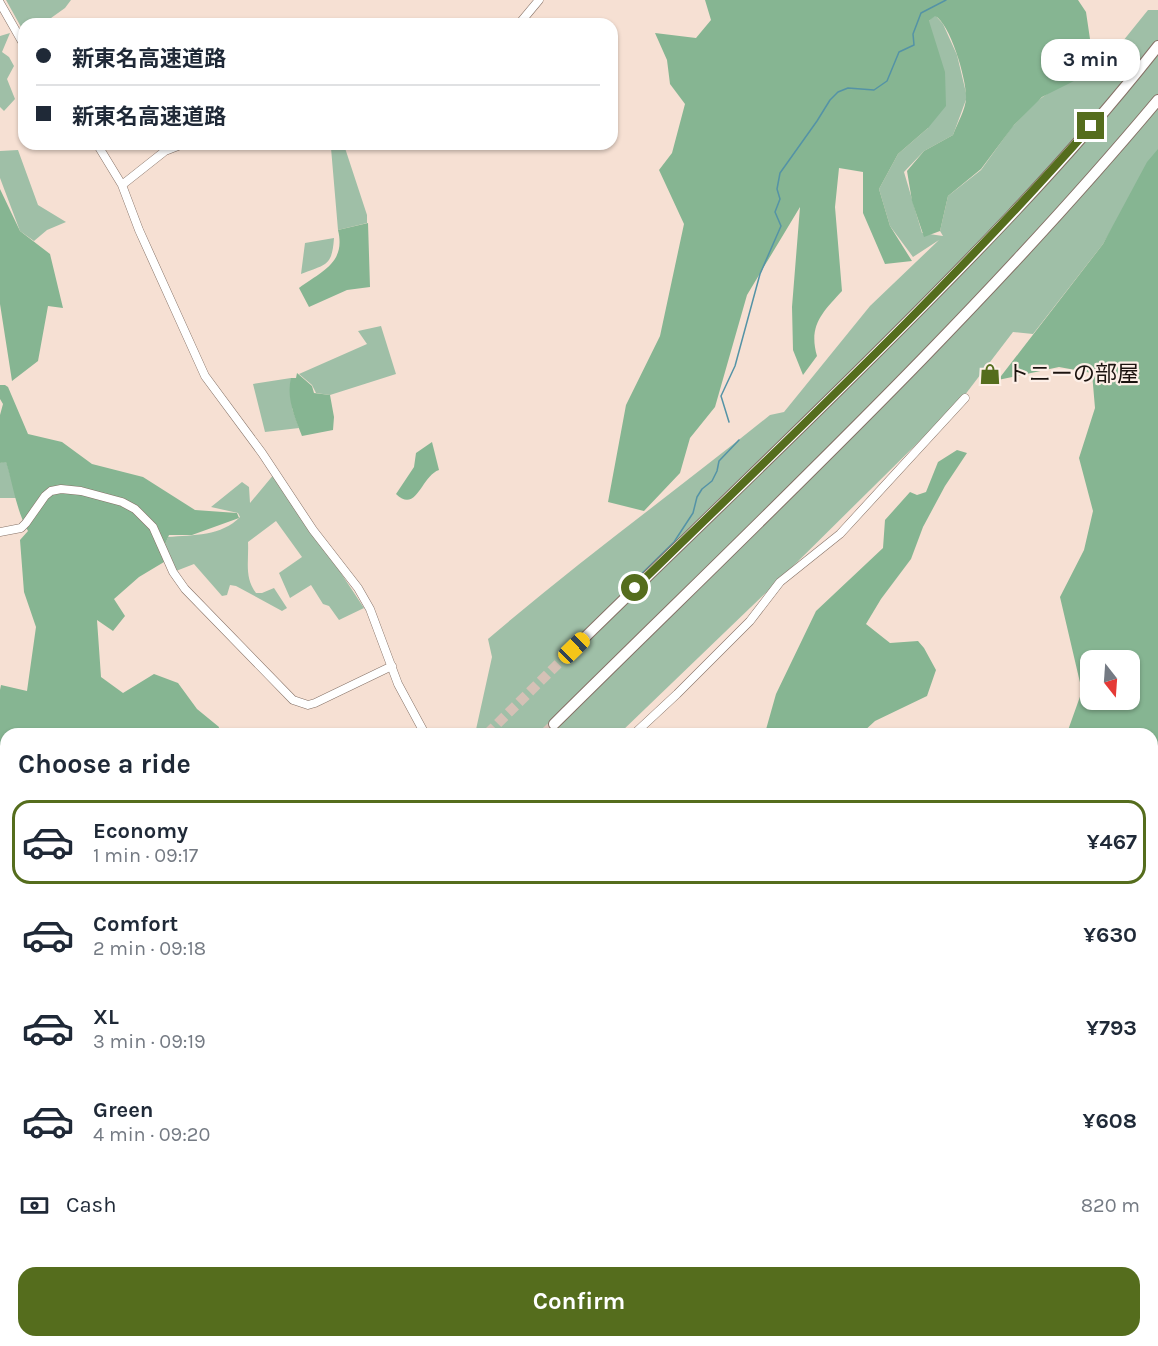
<!DOCTYPE html>
<html lang="en">
<head>
<meta charset="utf-8">
<style>
	body { margin:0; font-family:Karla,"Noto Sans JP",sans-serif; background:#f6f6f7; color:#1f2937; height:100vh; display:flex; flex-direction:column; font-size:22px; white-space:nowrap }
	* { box-sizing:border-box; margin:0 }
	p { font-size:20px; color:#747a83 }
	.icon { flex:none; width:33px; height:33px; fill:none; stroke:currentColor; stroke-width:2; stroke-linecap:round; stroke-linejoin:round }
	.map { position:relative; flex:1; overflow:hidden }
	.details { position:absolute; left:0px; top:728px; width:1158px; height:620px; display:flex; flex-direction:column; background:#fff; border-radius:18px 18px 0 0; box-shadow:0 2px 4px #0004 }
	.details>* { flex:none }
	.hud { position:absolute; left:18px; top:18px; width:600px; height:132px; border-radius:18px; box-shadow:0 2px 4px #0004; display:grid; align-content:center; height:132px; padding:0 18px; background:#fff }
	.needle { width:39px; rotate:163deg }
	.fabs { position:absolute; left:1080px; top:650px; display:grid; gap:12px }
	.fabs a { display:grid; place-items:center; width:60px; height:60px; border-radius:12px; background:#fff; box-shadow:0 2px 4px #0004; font-size:30px }
	.end { position:absolute; width:27px; height:27px; margin:-14px; border:8px solid #556d1d; background:#fff; box-shadow:0 0 0 3px #fff }
	.from { border-radius:50% }
	.bubble { position:absolute; height:42px; border-radius:18px; background:#fff; box-shadow:0 2px 4px #0004; font-size:20px; font-weight:700; line-height:42px; text-align:center }
	.car { position:absolute; width:18px; height:36px; margin:-18px -9px; border-radius:8px; box-shadow:0 0 4px 2px #0007; background:linear-gradient(#f5c518 24%,#345 0 40%,#f5c518 0 76%,#345 0 86%,#f5c518 0) }
	.hud b { display:flex; align-items:center; gap:21px; height:57px; font-size:22px }
	.hud b+b { border-top:2px solid #e0e1e3 }
	.hud i { width:15px; height:15px; background:#1f2937 }
	ul { padding:0; list-style:none }
	li { display:flex; align-items:center; gap:18px; height:84px; margin:0 12px 9px; padding:0 6px; border:3px solid transparent; border-radius:18px }
	li div { flex:1 }
	li b { display:block; font-size:22px }
	li em { font-style:normal; font-weight:700 }
	li.selected { border-color:#556d1d }
	li>.icon { width:54px; height:54px; stroke-width:1.5 }
	h2 { padding:0 18px; font-size:27px; line-height:72px }
	.pay { display:flex; align-items:center; gap:15px; height:66px; padding:0 18px; font-size:22px }
	.pay p { margin-inline-start:auto }
	.action { display:flex; gap:12px; margin-top:auto; padding:12px 18px }
	.action a { flex:1; height:69px; border-radius:18px; background:#556d1d; color:#fff; font-size:24px; font-weight:700; line-height:69px; text-align:center }
	.map>svg:first-child { display:block }
	.green { fill:#9fbfa7 }
	.forest { fill:#86b592; fill-rule:evenodd }
	.lines { fill:none; stroke-linecap:round; stroke-linejoin:round }
	.stream { stroke:#5493a6; stroke-width:1.5 }
	.highway-tunnel { stroke:#d5c1b6; stroke-width:10; stroke-dasharray:10 5; stroke-linecap:butt }
	.minor-casing { stroke:#857166; stroke-width:9 }
	.major-casing { stroke:#857166; stroke-width:10 }
	.highway-casing { stroke:#857166; stroke-width:12 }
	.minor { stroke:#fff; stroke-width:8 }
	.major { stroke:#fff; stroke-width:9 }
	.highway { stroke:#fff; stroke-width:10 }
	.route { stroke:#556d1d; stroke-width:8 }
	.labels { text-anchor:middle; dominant-baseline:central; stroke-width:4.5; stroke-linejoin:round; paint-order:stroke }
	.poi-label { font-size:22px; fill:#1b130f; stroke:#fdefe7; text-anchor:start }
</style>
</head>
<body>
<div class="map">
<svg width="1158" height="1346" viewBox="0 0 1158 1346">
	<rect width="100%" height="100%" fill="#f6e0d3"/>
	<path class="green" d="M6 0H71L65 8 44 23 24 24V26L21 27Z
		M1148 10H1158V151L1103 244 1033 334 1013 332 961 400 777 582 620 733 475 734 492 657 488 639C579 561 677 490 770 415L784 412 870 306 939 240 913 257 890 226 879 189 898 154 928 128 929 21 935 15 943 24 957 55 967 97 953 135 924 151 904 172 922 233 943 236 940 231 948 196 981 170 1012 127 1037 101 1093 62 1102 67Z
		M10 33 2 52 9 57 14 66 7 79 15 99 4 111 0 107V36Z
		M331 148H345L367 215V223L338 230Z
		M18 150 38 205 66 222 47 230 34 241 20 231 0 178V151Z
		M334 238C332 267 326 264 301 274L305 243Z
		M381 326 396 374 330 395 316 393 312 385 299 374 367 344 358 331Z
		M291 378 292 408 299 428 265 432 253 384Z
		M6 461 17 498H0V463Z
		M275 473 364 608 339 620 329 606 323 604 311 585 290 598 279 573 302 557 276 521 248 542C249 561 244 577 256 593H262L274 588 287 608 282 611 236 586 230 585 227 595 222 596 194 564 176 571 163 549 168 537C193 535 222 536 240 517L238 513 211 507 242 482 249 487 250 503Z"/>
	<path class="forest" d="M705 0H1078L1086 12 1094 66 1080 78 1042 97 1014 125 981 169 948 196 940 231 924 237 912 201 907 171 924 151 953 135C957 124 967 107 966 96 966 78 950 23 935 16L929 21 945 72 946 106 928 128 898 154 879 189 890 226 912 261 885 264 863 213V172L839 168 835 207 842 291C823 312 808 325 817 356L803 375 793 350 792 307 800 207 747 295 715 407 690 438 680 473 644 511 608 502 626 405 660 336 684 224 659 170 672 153 685 104 670 84 667 60 655 33 696 38 711 20Z
		M1158 149V994L1152 992V734L1067 733 1082 691 1060 597 1084 550 1093 511 1079 458 1095 408 1092 373 1059 367 998 380 1103 244 1147 162ZM1090 660H1130V699H1090Z
		M0 189 20 231 50 254 63 308 48 306 38 361 12 381 0 304Z
		M368 223 370 287 347 290 309 307 299 288C322 271 346 263 338 230Z
		M297 373 312 386 314 393 330 395 334 417 333 430 302 436C295 418 286 398 291 378H296Z
		M0 385H5L8 387 28 434 62 442 92 464 143 477 195 510 237 513 239 518 192 535H169L163 549 164 562 139 577 114 599 125 616 113 631 97 620 101 677 123 693 154 674 178 683 197 709 219 727 218 733 6 734V845L0 842V690L1 685 27 691 36 627 24 592 20 540 28 531C16 510 13 484 6 462L0 463V415L3 404 0 399Z
		M432 442 439 470C421 476 417 514 396 494L414 467 416 453Z
		M957 450 967 453 945 486 923 527 911 559 881 599 866 624 890 643 918 641 924 648 936 670 927 696 875 721 862 733H765L776 694 816 611 883 548 885 520 910 492 917 495 926 492 938 462Z
		M666 1341H808L805 1346H660Z"/>
	<g class="lines">
		<path class="stream" d="M729 422 721 396 735 366 760 274 781 226 775 212 780 199 777 189 780 173 817 121 830 100 838 92 848 88 874 90 887 81 899 52 914 45 913 34 921 13 946 0
			M625 590 674 542 693 513 697 497 702 489 712 481 717 471 719 461 739 440"/>
		<path class="highway-tunnel" d="M487 734 574 648
			M544 734 554 724"/>
		<defs>
			<path id="minor" d="M0 3 24 45
				M519 24 539 0
				M97 144 122 185 139 230 205 376 262 453 313 530 358 588 370 609 398 684 425 734
				M122 185 165 151 183 144
				M0 532 21 528 26 523 45 496 51 491 61 489 81 491 122 502 135 509 153 527 173 572 185 589 293 700 308 705 315 703 392 666
				M634 734 677 694 750 621 780 582 840 534 965 398
				M1152 849 1158 842
				M0 1176 6 1177
				M0 1234 6 1230
				M1152 1289 1158 1288
				M896 1341 901 1346"/>
			<path id="major" d="M0 1296 6 1300
				M65 1341 73 1346"/>
			<path id="highway" d="M574 648C668 556 763 465 857 372 962 268 1067 162 1158 46
				M554 724C759 521 972 322 1158 100
				M0 1211 6 1205
				M0 1251 6 1245"/>
		</defs>
		<use href="#minor" class="minor-casing"/>
		<use href="#major" class="major-casing"/>
		<use href="#highway" class="highway-casing"/>
		<use href="#minor" class="minor"/>
		<use href="#major" class="major"/>
		<use href="#highway" class="highway"/>
	</g>
	<g class="lines">
		<path class="route" d="M635 588C790 437 948 289 1091 126"/>
	</g>
	<defs>
		<symbol id="shop-bare" viewBox="-9 -9 18 18"><path d="M-5-2.5h2.3a2.7 3.5 0 0 1 5.4 0H5L5.5 6h-11ZM-1.5-2.5h3a1.5 2.3 0 0 0-3 0Z" fill="#556d1d" stroke="#fdefe7" stroke-width="2.5" paint-order="stroke"/></symbol>
	</defs>
	<g fill-rule="evenodd">
		<use href="#shop-bare" x="975" y="359" width="30" height="30"/>
	</g>
	<g class="labels">
		<g class="poi-label">
			<text x="1007" y="374">トニーの部屋</text>
		</g>
	</g>
</svg>
<div class="fabs">
<a><svg class="needle" viewBox="-14 -14 28 28"><path d="M0-13l5 13h-10z" fill="#e53935"/><path d="M0 13l5-13h-10z" fill="#747a83"/></svg></a>
</div>
<i class="end from" style="left:635px;top:588px"></i>
<i class="end" style="left:1091px;top:126px"></i>
<div class="bubble" style="left:1041px;top:39px;width:99px">3 min</div>
<i class="car" style="left:574px;top:648px;rotate:46deg"></i>
<div class="hud">
<b><i class="from"></i>新東名高速道路</b>
<b><i></i>新東名高速道路</b>
</div>
<section class="details">
<h2>Choose a ride</h2>
<ul>
<li class="selected"><svg class="icon" aria-label="car" viewBox="0 0 24 24"><path d="M5 17H2v-5l4-1 3-4h7l3 4 3 1v5h-3M9 17h6M6 11h13"/><circle cx="7" cy="17" r="2"/><circle cx="17" cy="17" r="2"/></svg><div><b>Economy</b><p>1 min · 09:17</p></div><em>¥467</em></li>
<li><svg class="icon" aria-label="car" viewBox="0 0 24 24"><path d="M5 17H2v-5l4-1 3-4h7l3 4 3 1v5h-3M9 17h6M6 11h13"/><circle cx="7" cy="17" r="2"/><circle cx="17" cy="17" r="2"/></svg><div><b>Comfort</b><p>2 min · 09:18</p></div><em>¥630</em></li>
<li><svg class="icon" aria-label="car" viewBox="0 0 24 24"><path d="M5 17H2v-5l4-1 3-4h7l3 4 3 1v5h-3M9 17h6M6 11h13"/><circle cx="7" cy="17" r="2"/><circle cx="17" cy="17" r="2"/></svg><div><b>XL</b><p>3 min · 09:19</p></div><em>¥793</em></li>
<li><svg class="icon" aria-label="car" viewBox="0 0 24 24"><path d="M5 17H2v-5l4-1 3-4h7l3 4 3 1v5h-3M9 17h6M6 11h13"/><circle cx="7" cy="17" r="2"/><circle cx="17" cy="17" r="2"/></svg><div><b>Green</b><p>4 min · 09:20</p></div><em>¥608</em></li>
</ul>
<div class="pay"><svg class="icon" aria-label="cash" viewBox="0 0 24 24"><path d="M3 7h18v10H3z"/><circle cx="12" cy="12" r="2"/></svg>Cash<p>820 m</p></div>
<div class="action"><a>Confirm</a></div>
</section>
</div>
</body>
</html>
